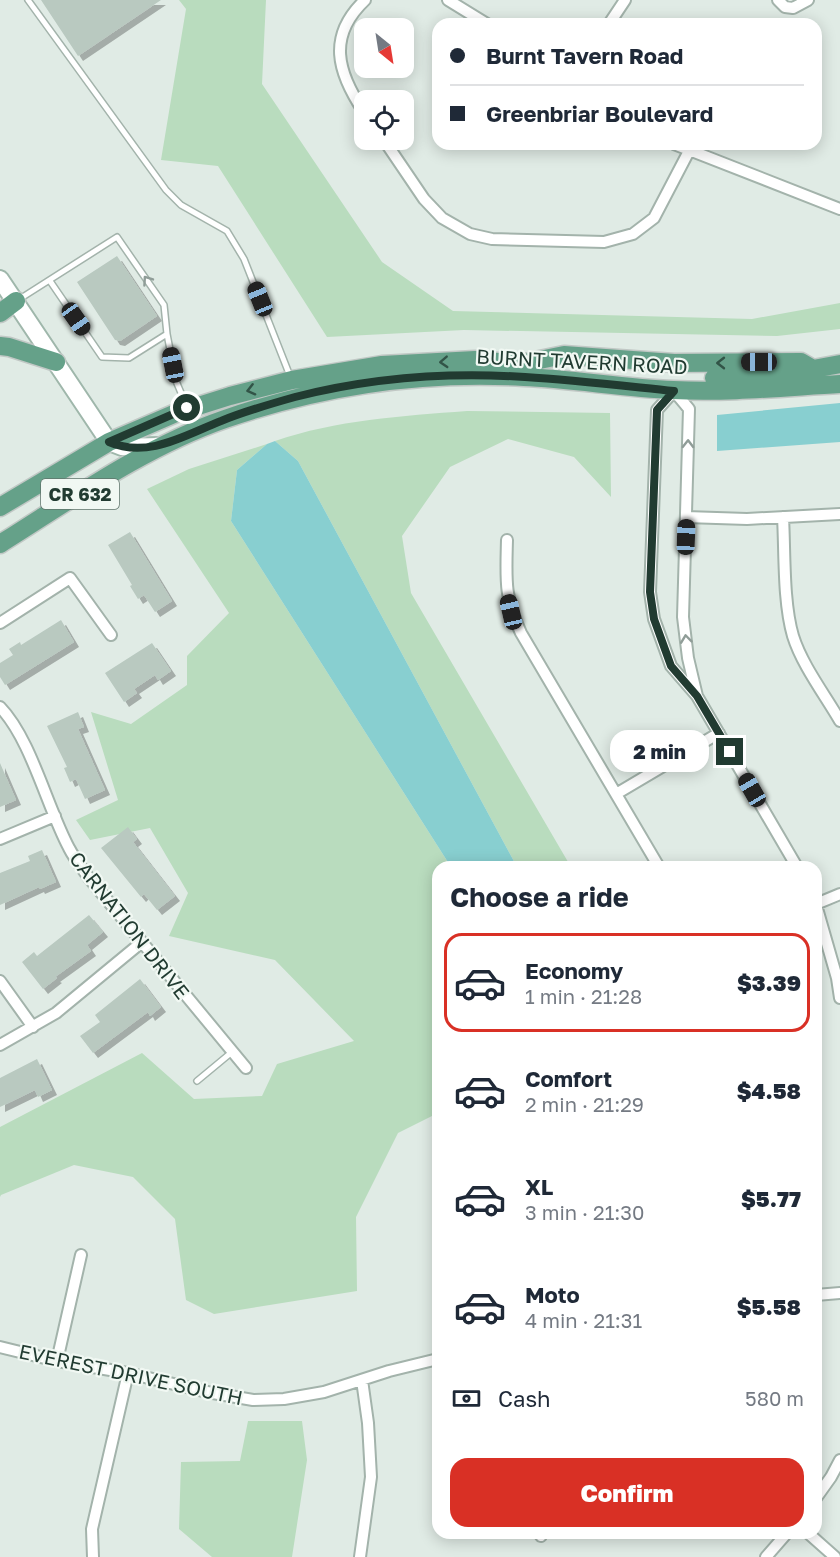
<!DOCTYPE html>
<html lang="en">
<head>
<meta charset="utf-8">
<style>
	body { margin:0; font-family:"Golos Text",sans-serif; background:#f2f2f3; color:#1f2937; height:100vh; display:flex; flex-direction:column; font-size:22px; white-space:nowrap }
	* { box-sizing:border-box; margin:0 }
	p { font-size:20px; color:#747a83 }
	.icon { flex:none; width:33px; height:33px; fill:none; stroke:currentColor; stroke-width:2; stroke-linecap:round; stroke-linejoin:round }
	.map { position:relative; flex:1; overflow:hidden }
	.side { position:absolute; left:432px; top:861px; width:390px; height:678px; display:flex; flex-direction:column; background:#fff; border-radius:18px; box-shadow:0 3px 15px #0003 }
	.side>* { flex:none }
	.banner { position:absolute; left:432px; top:18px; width:390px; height:132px; border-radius:18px; box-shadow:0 3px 15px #0003; display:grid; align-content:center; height:132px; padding:0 18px; background:#fff }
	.needle { width:39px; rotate:150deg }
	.tools { position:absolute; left:354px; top:18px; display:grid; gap:12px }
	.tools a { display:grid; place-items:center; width:60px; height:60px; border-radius:12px; background:#fff; box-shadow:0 3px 15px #0003; font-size:30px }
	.end { position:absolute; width:27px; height:27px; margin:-14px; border:8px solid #213b31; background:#fff; box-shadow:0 0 0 3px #fff }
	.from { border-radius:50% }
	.bubble { position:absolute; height:42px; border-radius:18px; background:#fff; box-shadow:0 3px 15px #0003; font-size:20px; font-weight:800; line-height:42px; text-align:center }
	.car { position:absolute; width:18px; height:36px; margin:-18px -9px; border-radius:8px; box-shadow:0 0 4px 2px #0007; background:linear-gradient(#222 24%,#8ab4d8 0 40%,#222 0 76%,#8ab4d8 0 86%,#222 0) }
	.banner b { display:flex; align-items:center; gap:21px; height:57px; font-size:22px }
	.banner b+b { border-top:2px solid #e0e1e3 }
	.banner i { width:15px; height:15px; background:#1f2937 }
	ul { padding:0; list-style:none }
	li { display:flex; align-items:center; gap:18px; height:99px; margin:0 12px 9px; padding:0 6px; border:3px solid transparent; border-radius:18px }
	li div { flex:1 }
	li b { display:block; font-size:22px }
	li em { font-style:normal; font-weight:800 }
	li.on { border-color:#d93025 }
	li>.icon { width:54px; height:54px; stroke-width:1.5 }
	h2 { padding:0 18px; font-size:27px; line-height:72px }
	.pay { display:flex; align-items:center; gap:15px; height:66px; padding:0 18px; font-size:22px }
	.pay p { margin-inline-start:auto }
	.cta { display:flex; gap:12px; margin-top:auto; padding:12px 18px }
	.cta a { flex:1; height:69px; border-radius:18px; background:#d93025; color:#fff; font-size:24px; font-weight:800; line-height:69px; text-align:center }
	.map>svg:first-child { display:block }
	.green { fill:#b9dcbe }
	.water { fill:#88cfd0 }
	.building { fill:#b9c9c0; filter:url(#shadow) }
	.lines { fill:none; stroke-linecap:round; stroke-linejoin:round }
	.lane-casing { stroke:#a3b3ab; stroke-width:8 }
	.street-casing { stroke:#a3b3ab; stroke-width:14 }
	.secondary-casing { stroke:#9fb7ab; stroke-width:20 }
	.primary-casing { stroke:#c1c8c5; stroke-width:21 }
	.lane { stroke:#fff; stroke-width:5 }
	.street { stroke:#fff; stroke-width:10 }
	.secondary { stroke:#fff; stroke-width:16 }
	.primary { stroke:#65a189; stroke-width:18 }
	.oneway { stroke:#909d98 }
	.oneway2 { stroke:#325447 }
	.route { stroke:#213b31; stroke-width:8 }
	.labels { text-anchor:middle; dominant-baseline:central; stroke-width:4.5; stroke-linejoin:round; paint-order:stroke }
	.shield { fill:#f1f8f3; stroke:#5f746b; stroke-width:1.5 }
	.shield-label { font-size:18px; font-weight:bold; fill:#213b31 }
	.street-label { font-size:20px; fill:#213b31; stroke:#f1f8f3 }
</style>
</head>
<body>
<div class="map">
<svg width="840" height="1557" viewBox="0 0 840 1557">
	<defs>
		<filter id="shadow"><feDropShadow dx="5" dy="5" stdDeviation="0" flood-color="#0004"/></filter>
	</defs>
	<rect width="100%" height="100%" fill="#e0ebe5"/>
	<path class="green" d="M179 0H266L262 84 382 262 453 311 752 319 840 303V329L777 336 464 330 327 337 218 166 161 160 186 9Z
		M467 411 610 413 611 497 574 457 508 439 450 467 402 536 411 593 571 867H517L298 461 275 441C336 420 402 416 467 411Z
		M267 444 237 470 231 521 451 867H438V1113L398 1133 356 1217 357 1291 214 1314 186 1300 175 1219 133 1177 74 1165 1 1195 0 1197V1127L142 1053 194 1099 262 1096 277 1064 354 1041 275 960 169 936 188 893 150 828 90 840 76 820 118 800 91 712 131 724 187 685V656L229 613 147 489 189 469Z
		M248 1421H302L307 1460 292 1557H212L179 1529 181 1462 240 1461Z"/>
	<path class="water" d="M840 403V442L717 451V415Z
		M275 441 298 461 517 867H451L231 521 237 470 267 444Z"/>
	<path class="building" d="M41 0H161L78 56Z
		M117 256 157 316 120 341 115 340 77 282Z
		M130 532 172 601 155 612 144 595 138 599 130 586 132 585 108 545Z
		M61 620 74 642 5 685 0 677V663L13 655 9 649 20 642 21 645Z
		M152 643 171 671 158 680 155 675 134 689 137 693 124 702 105 673Z
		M78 712 84 727 78 729 105 790 85 799 76 779 70 782 64 768 67 767 47 726Z
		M0 763 16 800 0 807Z
		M128 827 137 839 133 842 175 896 157 910 144 894 141 897 101 848Z
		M42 850 56 882 40 889 39 887 0 905V873L30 861 28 856Z
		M89 915 103 932 87 945 91 951 55 977 57 978 43 989 22 962 34 952 37 956Z
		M140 979 161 1007 150 1016 148 1012 93 1053 80 1036 100 1022 95 1015Z
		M37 1059 52 1090 38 1097 35 1090 0 1107V1078Z"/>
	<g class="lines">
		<defs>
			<path id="lane" d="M28 0 166 190 181 205 227 231 244 259 290 376
				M50 281 102 357 129 358 167 334 176 381 187 407
				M18 300 117 237 164 305 167 334
				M197 1081 232 1052"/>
			<path id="street" d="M448 0 487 24
				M778 0 785 7 793 8 808 0
				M609 24 625 0
				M364 112C337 72 327 36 365 0
				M384 140 424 199 442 218 470 234 492 239 604 242 633 234 654 218 689 151
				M674 144 840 209
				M686 517 747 519 840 514
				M783 517C785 553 783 602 793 636 802 665 825 695 840 721
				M507 540C506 579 504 597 521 633L659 867
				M0 623 70 578 111 635
				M697 696 688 658 683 617 689 409 674 391 657 410 650 592 654 619 671 666 697 696 797 867
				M0 707C31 739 47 807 69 848 74 858 82 868 89 878L246 1068
				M616 794 719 733
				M0 839 55 816
				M816 904 840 894
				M816 905 837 978 840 998
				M0 981 33 1027
				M0 1045 56 1013 142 942
				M816 1295 840 1293
				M0 1347 57 1361 128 1373 207 1392 253 1400 284 1399 324 1392 389 1371 438 1359
				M57 1361 81 1255
				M816 1498 831 1477 840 1460
				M539 1533 541 1536
				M808 1533 835 1557
				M93 1557 92 1529 128 1373
				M360 1557 371 1477 368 1423 362 1380
				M766 1557 787 1533"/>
			<path id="secondary" d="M0 279 109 442 122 447 159 446"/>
			<path id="primary" d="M0 313 16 301
				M0 346 9 347 56 362
				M714 378 801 374 809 371
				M0 507 109 442 176 413 230 396 292 380 382 365 475 360 520 364 564 355 674 363 801 362 813 369 840 364
				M0 544C72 499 144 447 225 419 321 386 422 371 524 377 573 379 623 388 673 390 726 393 786 387 840 384"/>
		</defs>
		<use href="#lane" class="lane-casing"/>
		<use href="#street" class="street-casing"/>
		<use href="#secondary" class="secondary-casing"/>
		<use href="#primary" class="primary-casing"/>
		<use href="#lane" class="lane"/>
		<use href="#street" class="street"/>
		<use href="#secondary" class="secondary"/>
		<use href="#primary" class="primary"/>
	</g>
	<defs><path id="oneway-chevron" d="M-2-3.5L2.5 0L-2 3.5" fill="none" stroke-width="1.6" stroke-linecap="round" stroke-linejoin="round" transform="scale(1.5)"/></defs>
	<g class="oneway">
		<use href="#oneway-chevron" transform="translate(147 280) rotate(-125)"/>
		<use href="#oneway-chevron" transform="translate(688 444) rotate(-89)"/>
		<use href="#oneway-chevron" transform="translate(686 639) rotate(-97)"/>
	</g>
	<g class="oneway2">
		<use href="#oneway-chevron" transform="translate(444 362) rotate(177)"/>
		<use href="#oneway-chevron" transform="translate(721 363) rotate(180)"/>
		<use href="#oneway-chevron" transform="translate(251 390) rotate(166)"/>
	</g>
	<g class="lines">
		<path class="route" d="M187 408 109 442C148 459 185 435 221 421 245 411 270 404 295 397 369 378 449 372 525 377 575 380 625 386 674 391L657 410 650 592 654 619 671 666 697 696 730 752"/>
	</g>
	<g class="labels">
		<rect class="shield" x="41" y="479" width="78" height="30" rx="4.5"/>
		<g class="shield-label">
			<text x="80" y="494">CR 632</text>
		</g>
		<g class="street-label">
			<text transform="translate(582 361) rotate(3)">BURNT TAVERN ROAD</text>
			<text transform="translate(130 925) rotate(52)">CARNATION DRIVE</text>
			<text transform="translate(131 1374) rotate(12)">EVEREST DRIVE SOUTH</text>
		</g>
	</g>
</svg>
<div class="tools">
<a><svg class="needle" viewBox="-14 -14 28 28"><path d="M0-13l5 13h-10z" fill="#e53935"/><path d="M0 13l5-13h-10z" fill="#747a83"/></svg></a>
<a><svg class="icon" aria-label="locate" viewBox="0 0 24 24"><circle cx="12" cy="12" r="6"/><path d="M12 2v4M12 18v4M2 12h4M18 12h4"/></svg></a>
</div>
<i class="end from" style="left:187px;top:408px"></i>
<i class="end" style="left:730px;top:752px"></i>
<div class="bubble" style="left:610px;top:730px;width:99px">2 min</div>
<i class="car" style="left:260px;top:299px;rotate:338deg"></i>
<i class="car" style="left:76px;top:319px;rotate:145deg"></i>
<i class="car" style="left:759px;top:362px;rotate:270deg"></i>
<i class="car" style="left:173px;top:365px;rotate:349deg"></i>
<i class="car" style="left:686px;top:537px;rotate:2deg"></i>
<i class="car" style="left:511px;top:612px;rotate:347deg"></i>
<i class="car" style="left:752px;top:790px;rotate:330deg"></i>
<div class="banner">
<b><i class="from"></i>Burnt Tavern Road</b>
<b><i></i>Greenbriar Boulevard</b>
</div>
<section class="side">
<h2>Choose a ride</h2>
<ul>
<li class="on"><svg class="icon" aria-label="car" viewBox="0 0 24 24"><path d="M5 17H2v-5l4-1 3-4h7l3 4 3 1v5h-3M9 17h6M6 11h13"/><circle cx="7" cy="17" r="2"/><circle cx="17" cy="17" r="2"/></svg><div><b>Economy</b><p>1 min · 21:28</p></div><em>$3.39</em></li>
<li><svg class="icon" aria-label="car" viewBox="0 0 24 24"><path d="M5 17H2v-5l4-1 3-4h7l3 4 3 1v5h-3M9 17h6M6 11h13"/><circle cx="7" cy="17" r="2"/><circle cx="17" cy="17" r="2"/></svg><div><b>Comfort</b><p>2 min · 21:29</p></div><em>$4.58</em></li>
<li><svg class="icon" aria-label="car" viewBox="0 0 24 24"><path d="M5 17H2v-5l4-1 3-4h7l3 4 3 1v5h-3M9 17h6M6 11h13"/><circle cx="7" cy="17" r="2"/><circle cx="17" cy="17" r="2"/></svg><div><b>XL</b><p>3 min · 21:30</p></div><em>$5.77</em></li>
<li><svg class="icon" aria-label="car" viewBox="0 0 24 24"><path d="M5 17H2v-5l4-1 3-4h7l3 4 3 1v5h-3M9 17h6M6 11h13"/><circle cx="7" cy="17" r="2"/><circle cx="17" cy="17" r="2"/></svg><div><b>Moto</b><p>4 min · 21:31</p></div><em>$5.58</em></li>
</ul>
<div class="pay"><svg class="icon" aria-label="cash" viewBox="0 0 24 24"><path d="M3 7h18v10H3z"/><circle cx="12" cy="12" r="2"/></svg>Cash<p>580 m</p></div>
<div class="cta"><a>Confirm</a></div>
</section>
</div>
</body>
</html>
